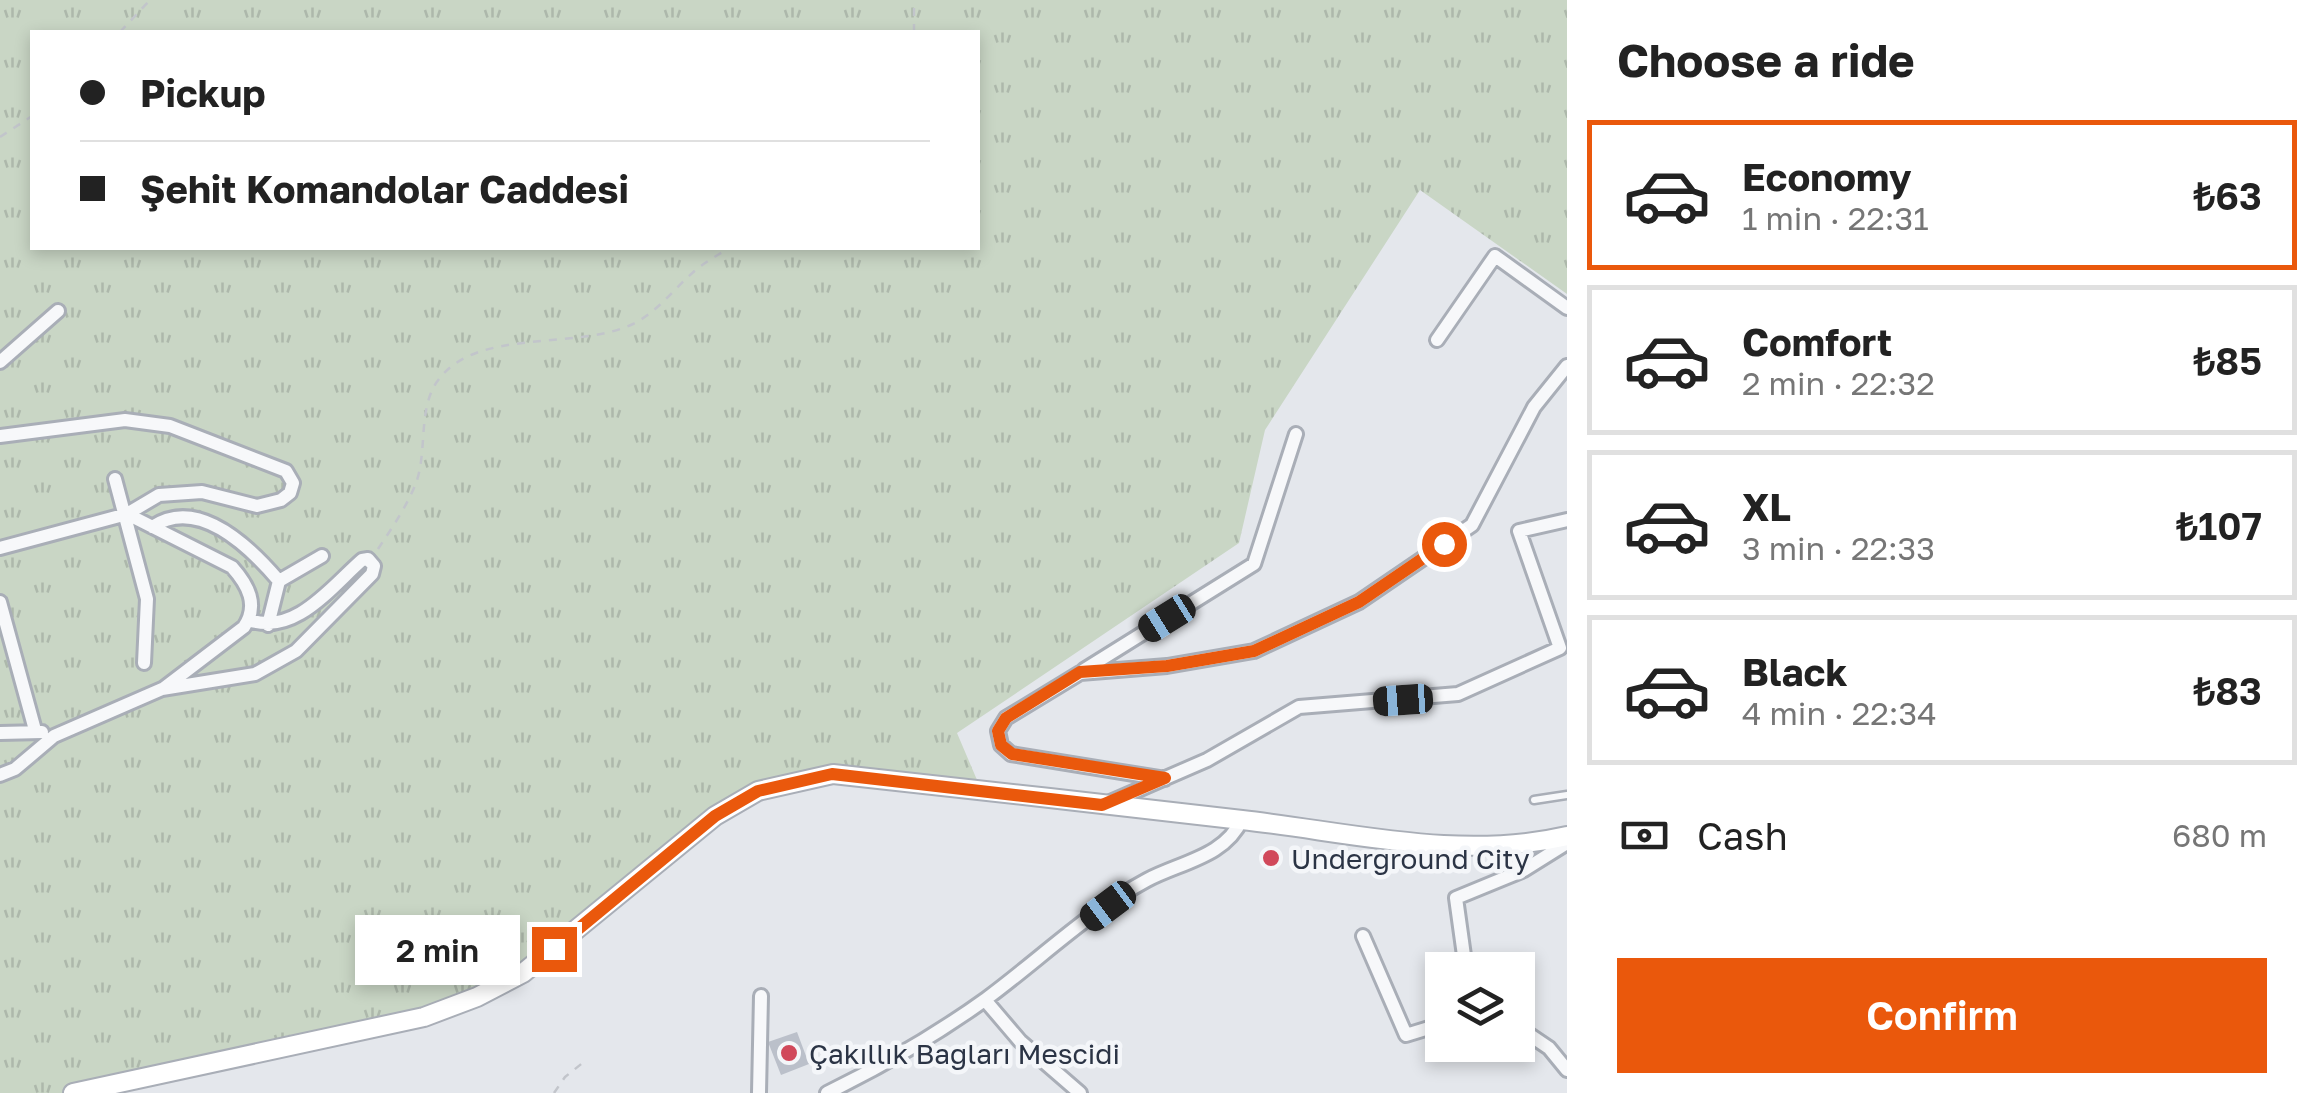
<!DOCTYPE html>
<html lang="en">
<head>
<meta charset="utf-8">
<style>
	body { margin:0; font-family:"Golos Text",sans-serif; background:#f2f2f2; color:#222; height:100vh; display:flex; flex-direction:column; font-size:38px; white-space:nowrap }
	* { box-sizing:border-box; margin:0 }
	p { font-size:32px; color:#767676 }
	.icon { flex:none; width:55px; height:55px; fill:none; stroke:currentColor; stroke-width:2; stroke-linecap:round; stroke-linejoin:round }
	.map { position:relative; flex:1; overflow:hidden }
	.panel { display:flex; flex-direction:column; background:#fff; width:750px }
	.panel>* { flex:none }
	.banner { position:absolute; left:30px; top:30px; width:950px; height:220px; border-radius:0px; box-shadow:0 5px 15px #0003; display:grid; align-content:center; height:220px; padding:0 50px; background:#fff }
	.tools { position:absolute; left:1425px; top:952px; display:grid; gap:20px }
	.tools a { display:grid; place-items:center; width:110px; height:110px; border-radius:0px; background:#fff; box-shadow:0 5px 15px #0003; font-size:50px }
	.end { position:absolute; width:45px; height:45px; margin:-22px; border:12px solid #ea580c; background:#fff; box-shadow:0 0 0 5px #fff }
	.from { border-radius:50% }
	.bubble { position:absolute; height:70px; border-radius:0px; background:#fff; box-shadow:0 5px 15px #0003; font-size:32px; font-weight:600; line-height:70px; text-align:center }
	.car { position:absolute; width:30px; height:60px; margin:-30px -15px; border-radius:12px; box-shadow:0 0 8px 2px #0007; background:linear-gradient(#222 24%,#8ab4d8 0 40%,#222 0 76%,#8ab4d8 0 86%,#222 0) }
	.banner b { display:flex; align-items:center; gap:35px; height:95px; font-size:38px }
	.banner b+b { border-top:2px solid #e0e0e0 }
	.banner i { width:25px; height:25px; background:#222 }
	ul { padding:0; list-style:none }
	li { display:flex; align-items:center; gap:30px; height:150px; margin:0 20px 15px; padding:0 30px; border:5px solid #e0e0e0; border-radius:0px }
	li div { flex:1 }
	li b { display:block; font-size:38px }
	li em { font-style:normal; font-weight:600 }
	li.selected { border-color:#ea580c }
	li>.icon { width:90px; height:90px; stroke-width:1.5 }
	h2 { padding:0 50px; font-size:45px; line-height:120px }
	.pay { display:flex; align-items:center; gap:25px; height:110px; padding:0 50px; font-size:38px }
	.pay p { margin-inline-start:auto }
	.action { display:flex; gap:20px; margin-top:auto; padding:20px 50px }
	.action a { flex:1; height:115px; border-radius:0px; background:#ea580c; color:#fff; font-size:40px; font-weight:600; line-height:115px; text-align:center }
	main { display:flex; flex:1; min-height:0 }
	.map>svg:first-child { display:block }
	.grass { fill:url(#grass-tufts); fill-rule:evenodd }
	.building { fill:#bbc0ca }
	.lines { fill:none; stroke-linecap:round; stroke-linejoin:round }
	.lane-casing { stroke:#a9aeb7; stroke-width:11 }
	.street-casing { stroke:#a9aeb7; stroke-width:18 }
	.secondary-casing { stroke:#a9aeb7; stroke-width:22 }
	.path { stroke:#c2c5cb; stroke-width:2.5; stroke-dasharray:8 8; stroke-linecap:butt }
	.lane { stroke:#f7f8fa; stroke-width:6 }
	.street { stroke:#f7f8fa; stroke-width:12 }
	.secondary { stroke:#fff; stroke-width:18 }
	.route { stroke:#ea580c; stroke-width:12 }
	.poi-dot { fill:#d1495b; stroke:#f4f6f9; stroke-width:4 }
	.labels { text-anchor:middle; dominant-baseline:central; stroke-width:9; stroke-linejoin:round; paint-order:stroke }
	.poi-label { font-size:28px; fill:#2b3445; stroke:#f4f6f9; text-anchor:start }
</style>
</head>
<body>
<main>
<div class="map">
<svg width="1567" height="1093" viewBox="0 0 1567 1093">
	<defs>
		<pattern id="grass-tufts" width="24" height="20" patternUnits="userSpaceOnUse" patternTransform="scale(2.5)"><rect width="24" height="20" fill="#c9d6c5"/><path d="M3 7l-1-3M5 7V3M7 7l1-3M15 17l-1-3M17 17v-4M19 17l1-3" fill="none" stroke="#adb8ab"/></pattern>
	</defs>
	<rect width="100%" height="100%" fill="#e4e7ec"/>
	<path class="grass" d="M0 0H1567V294L1420 190 1265 430 1239 543 957 733 980 787 840 772 760 793 483 995 77 1093H0ZM32 32H978V248H32Z"/>
	<path class="building" d="M797 1032 809 1064 781 1075 768 1042Z"/>
	<g class="lines">
		<defs>
			<path id="lane" d="M1534 800 1567 795"/>
			<path id="street" d="M1437 340 1495 256 1567 308
				M0 362 58 311
				M0 436 125 420 170 426 286 471 293 483 290 493 281 500 257 506 202 492 159 495 127 514 0 548
				M115 479 147 599 144 663
				M127 514 232 567C248 585 259 605 244 627L164 688
				M152 527C198 496 250 547 279 581L268 625
				M279 581 322 556
				M0 602 35 730
				M1084 670 1254 564 1296 434
				M0 733 42 732
				M0 775 15 769 54 736 162 689 255 674 296 651 372 574 374 566 368 559 362 560C331 587 295 636 249 620
				M1165 779 1011 754 1001 745 998 731 1006 718 1080 673 1167 666 1254 651 1359 602 1472 525 1534 407 1567 366
				M1108 803 1207 760 1299 707 1458 694 1560 648 1519 531 1567 520
				M1363 936 1406 1035 1442 1024
				M1466 970 1456 898 1524 870 1567 843
				M985 1000 1020 1041 1080 1093
				M1518 1027 1549 1048 1567 1070
				M759 1093 761 996
				M827 1093C882 1066 936 1035 986 999 1039 960 1089 911 1147 880 1181 862 1225 857 1242 819"/>
			<path id="secondary" d="M73 1093 424 1017 477 997 523 973 715 816 758 791 833 774C969 789 1106 804 1242 820 1350 832 1459 861 1567 836"/>
		</defs>
		<use href="#lane" class="lane-casing"/>
		<use href="#street" class="street-casing"/>
		<use href="#secondary" class="secondary-casing"/>
		<path class="path" d="M120 32 150 0
			M914 32V0
			M0 137 32 116
			M378 549C392 528 407 506 416 483 428 450 417 407 439 379 479 327 576 351 633 324 659 311 675 287 697 269 707 261 718 255 729 248
			M554 1093 565 1077 585 1061"/>
		<use href="#lane" class="lane"/>
		<use href="#street" class="street"/>
		<use href="#secondary" class="secondary"/>
	</g>
	<g class="lines">
		<path class="route" d="M554 949 715 816 758 791 832 774 1102 805 1165 778 1012 754 1001 745 998 731 1006 718 1080 672 1167 666 1254 651 1359 602 1444 544"/>
	</g>
	<g class="poi-dot">
		<circle cx="1271" cy="858" r="10"/>
		<circle cx="789" cy="1053" r="10"/>
	</g>
	<g class="labels">
		<g class="poi-label">
			<text x="1291" y="858">Underground City</text>
			<text x="809" y="1053">Çakıllık Bağları Mescidi</text>
		</g>
	</g>
</svg>
<div class="tools">
<a><svg class="icon" aria-label="layers" viewBox="0 0 24 24"><path d="M12 4l9 5-9 5-9-5zM3 14l9 5 9-5"/></svg></a>
</div>
<i class="end from" style="left:1444px;top:544px"></i>
<i class="end" style="left:554px;top:949px"></i>
<div class="bubble" style="left:355px;top:915px;width:165px">2 min</div>
<i class="car" style="left:1167px;top:618px;rotate:238deg"></i>
<i class="car" style="left:1403px;top:700px;rotate:266deg"></i>
<i class="car" style="left:1108px;top:906px;rotate:233deg"></i>
<div class="banner">
<b><i class="from"></i>Pickup</b>
<b><i></i>Şehit Komandolar Caddesi</b>
</div>
</div>
<section class="panel">
<h2>Choose a ride</h2>
<ul>
<li class="selected"><svg class="icon" aria-label="car" viewBox="0 0 24 24"><path d="M5 17H2v-5l4-1 3-4h7l3 4 3 1v5h-3M9 17h6M6 11h13"/><circle cx="7" cy="17" r="2"/><circle cx="17" cy="17" r="2"/></svg><div><b>Economy</b><p>1 min · 22:31</p></div><em>₺63</em></li>
<li><svg class="icon" aria-label="car" viewBox="0 0 24 24"><path d="M5 17H2v-5l4-1 3-4h7l3 4 3 1v5h-3M9 17h6M6 11h13"/><circle cx="7" cy="17" r="2"/><circle cx="17" cy="17" r="2"/></svg><div><b>Comfort</b><p>2 min · 22:32</p></div><em>₺85</em></li>
<li><svg class="icon" aria-label="car" viewBox="0 0 24 24"><path d="M5 17H2v-5l4-1 3-4h7l3 4 3 1v5h-3M9 17h6M6 11h13"/><circle cx="7" cy="17" r="2"/><circle cx="17" cy="17" r="2"/></svg><div><b>XL</b><p>3 min · 22:33</p></div><em>₺107</em></li>
<li><svg class="icon" aria-label="car" viewBox="0 0 24 24"><path d="M5 17H2v-5l4-1 3-4h7l3 4 3 1v5h-3M9 17h6M6 11h13"/><circle cx="7" cy="17" r="2"/><circle cx="17" cy="17" r="2"/></svg><div><b>Black</b><p>4 min · 22:34</p></div><em>₺83</em></li>
</ul>
<div class="pay"><svg class="icon" aria-label="cash" viewBox="0 0 24 24"><path d="M3 7h18v10H3z"/><circle cx="12" cy="12" r="2"/></svg>Cash<p>680 m</p></div>
<div class="action"><a>Confirm</a></div>
</section>
</main>
</body>
</html>
